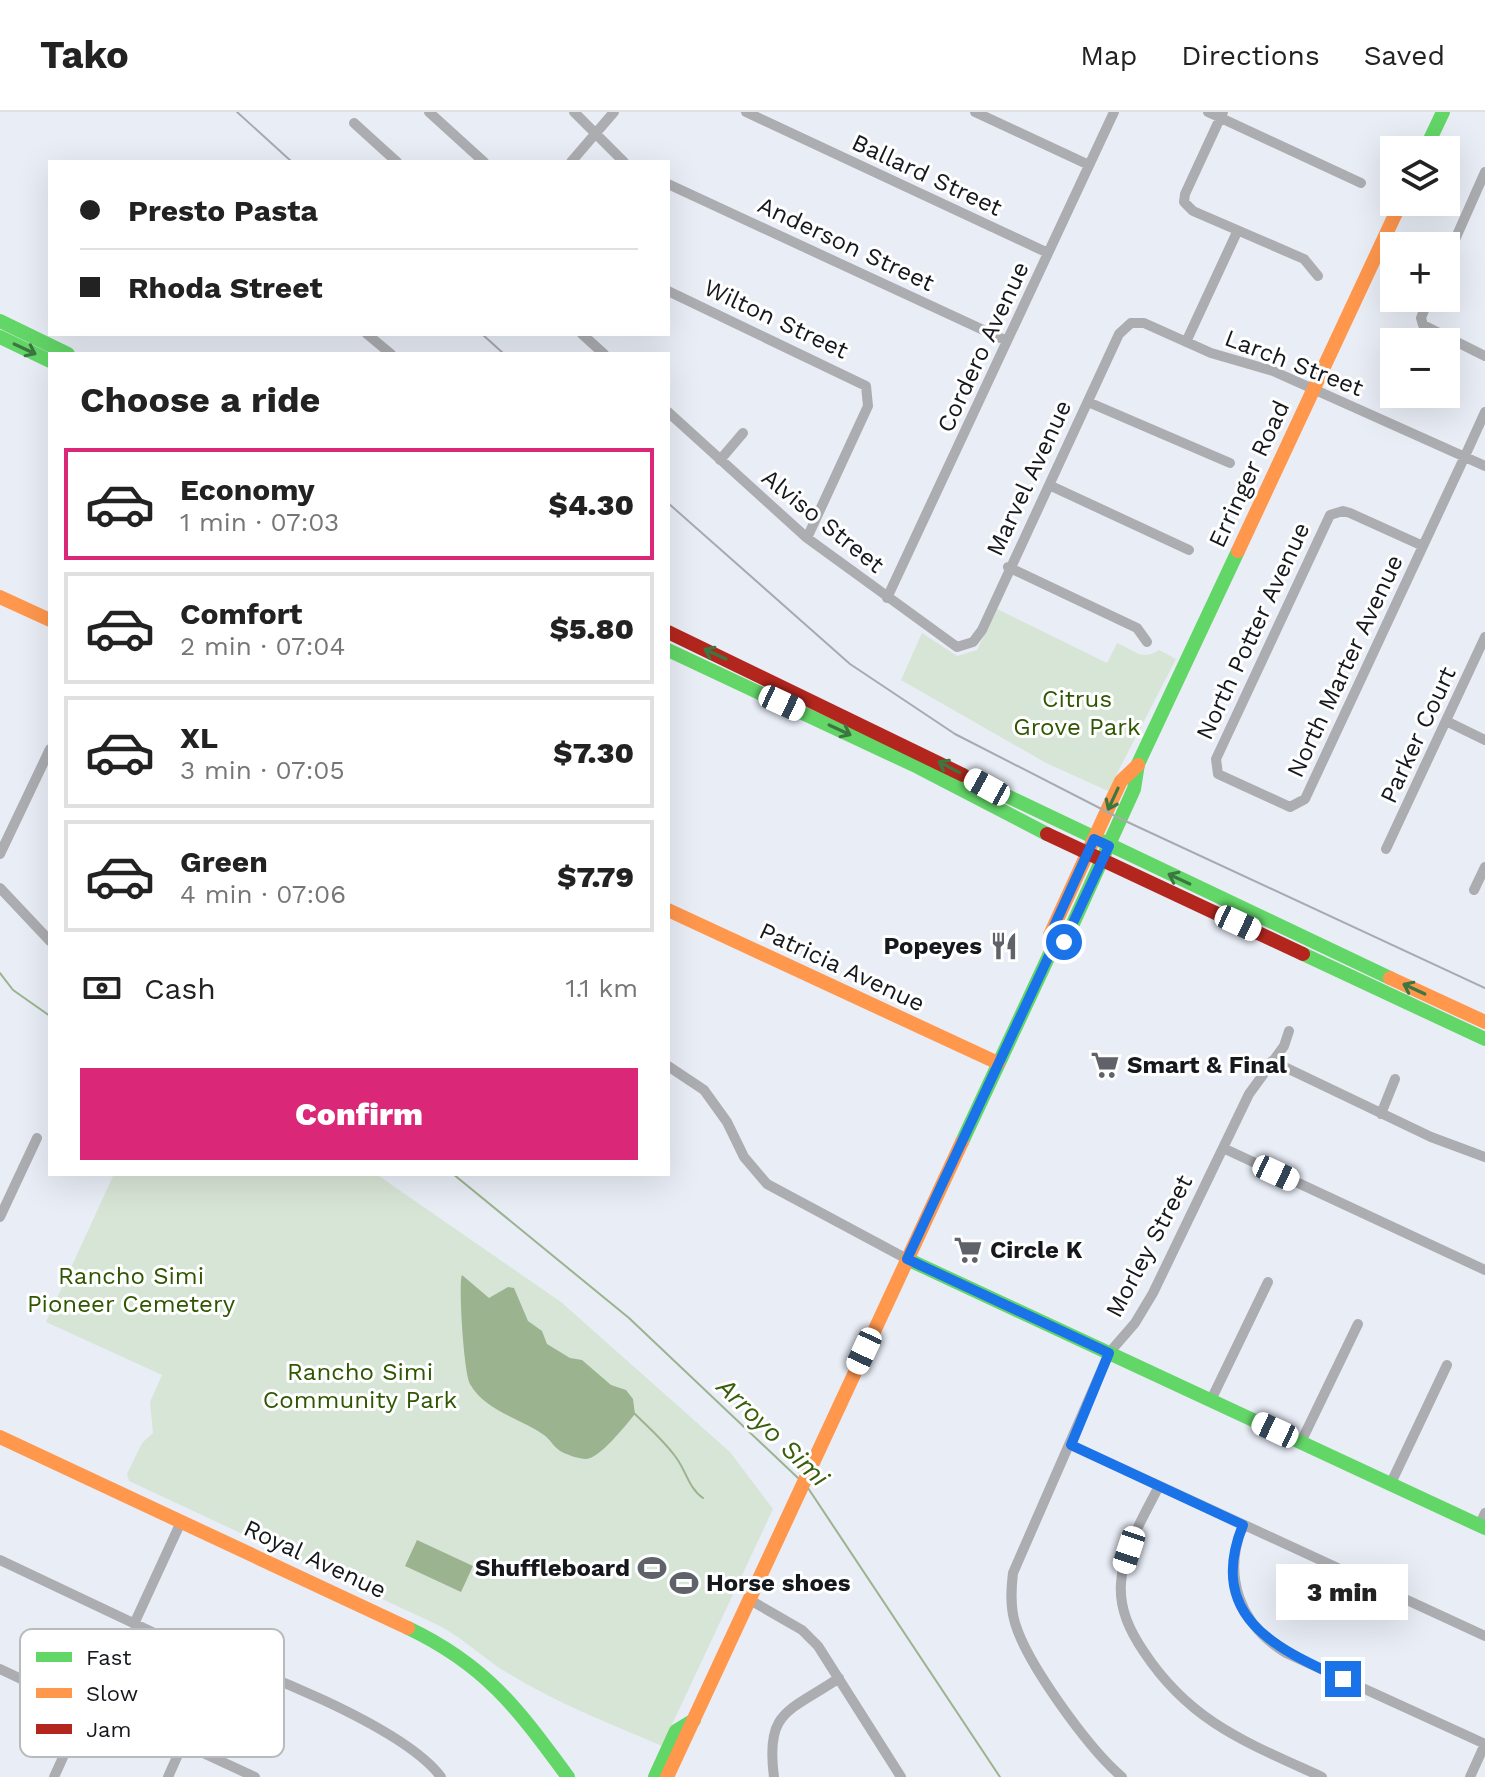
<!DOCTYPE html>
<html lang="en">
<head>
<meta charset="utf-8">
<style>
	body { margin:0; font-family:"Work Sans",sans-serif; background:#f6f6f6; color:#222; height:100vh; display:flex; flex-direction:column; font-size:30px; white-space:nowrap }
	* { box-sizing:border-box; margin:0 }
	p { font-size:26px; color:#767676 }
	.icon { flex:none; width:44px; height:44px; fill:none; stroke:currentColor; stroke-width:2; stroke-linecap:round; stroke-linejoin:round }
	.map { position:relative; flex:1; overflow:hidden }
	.details { position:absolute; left:48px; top:240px; width:622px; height:824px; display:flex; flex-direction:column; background:#fff; border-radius:0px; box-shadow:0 8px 32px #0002 }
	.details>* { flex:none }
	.top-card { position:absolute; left:48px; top:48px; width:622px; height:176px; border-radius:0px; box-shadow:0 8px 32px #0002; display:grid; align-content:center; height:176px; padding:0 32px; background:#fff }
	.buttons { position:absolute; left:1380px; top:24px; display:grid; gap:16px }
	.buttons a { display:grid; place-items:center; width:80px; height:80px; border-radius:0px; background:#fff; box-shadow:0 8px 32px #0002; font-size:40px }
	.end { position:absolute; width:36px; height:36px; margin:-18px; border:10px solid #1a73e8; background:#fff; box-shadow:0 0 0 4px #fff }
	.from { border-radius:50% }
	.bubble { position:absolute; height:56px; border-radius:0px; background:#fff; box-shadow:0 8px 32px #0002; font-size:26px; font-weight:800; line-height:56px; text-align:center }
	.car { position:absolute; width:24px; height:48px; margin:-24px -12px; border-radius:10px; box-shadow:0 0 6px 2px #0007; background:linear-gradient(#fff 24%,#345 0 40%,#fff 0 76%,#345 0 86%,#fff 0) }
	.top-card b { display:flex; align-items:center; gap:28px; height:76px; font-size:30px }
	.top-card b+b { border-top:2px solid #e0e0e0 }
	.top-card i { width:20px; height:20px; background:#222 }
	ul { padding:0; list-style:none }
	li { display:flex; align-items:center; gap:24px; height:112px; margin:0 16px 12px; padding:0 16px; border:4px solid #e0e0e0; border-radius:0px }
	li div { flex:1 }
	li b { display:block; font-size:30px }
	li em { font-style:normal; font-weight:800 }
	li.selected { border-color:#db2777 }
	li>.icon { width:72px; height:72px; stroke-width:1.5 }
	h2 { padding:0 32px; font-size:36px; line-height:96px }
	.pay { display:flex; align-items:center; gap:20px; height:88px; padding:0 32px; font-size:30px }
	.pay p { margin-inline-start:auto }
	.action { display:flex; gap:16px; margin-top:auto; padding:16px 32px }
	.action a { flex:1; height:92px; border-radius:0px; background:#db2777; color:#fff; font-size:32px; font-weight:800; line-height:92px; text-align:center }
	header { display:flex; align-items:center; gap:48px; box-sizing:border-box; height:112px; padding:0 40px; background:#fff; border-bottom:2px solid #e0e0e0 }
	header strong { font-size:38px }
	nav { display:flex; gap:44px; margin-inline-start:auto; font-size:28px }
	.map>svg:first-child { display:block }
	.green { fill:#d7e5d6 }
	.water { fill:#9bb38f }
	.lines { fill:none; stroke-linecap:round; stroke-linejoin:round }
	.stream { stroke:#9bb38f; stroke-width:2 }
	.street { stroke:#abadb1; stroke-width:10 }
	.fast { stroke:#63d668; stroke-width:14 }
	.slow { stroke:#ff974d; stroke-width:14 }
	.jam { stroke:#b3261e; stroke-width:14 }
	.rail { stroke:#a8aaaf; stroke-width:2 }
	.oneway { stroke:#3c7742 }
	.route { stroke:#1a73e8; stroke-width:10 }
	.labels { text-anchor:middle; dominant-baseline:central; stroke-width:6; stroke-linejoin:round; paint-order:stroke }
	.street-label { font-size:24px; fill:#15181d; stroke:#fff }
	.park-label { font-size:24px; fill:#2f5600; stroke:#fff }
	.poi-label { font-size:24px; font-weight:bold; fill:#15181d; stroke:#fff; text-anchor:start }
	.water-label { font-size:26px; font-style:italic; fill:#375e0b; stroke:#fff }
	.key { fill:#fff; stroke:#b9babb; stroke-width:2 }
	.key-label { font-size:22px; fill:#15181d }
</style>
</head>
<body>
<header>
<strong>Tako</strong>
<nav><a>Map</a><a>Directions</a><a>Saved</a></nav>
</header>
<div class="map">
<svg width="1485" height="1665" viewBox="0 0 1485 1665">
	<rect width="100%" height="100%" fill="#e9edf6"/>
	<path class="green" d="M997 497 1107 551 1117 531C1135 538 1141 550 1159 538L1176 547 1108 679 1046 651 901 568 922 521 957 544 977 538Z
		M114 1062H376L561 1190 730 1340 773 1397 662 1634C611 1612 559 1592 511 1563 486 1549 466 1528 440 1514L129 1369 127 1362 142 1331 153 1321 150 1290 162 1263 46 1210Z"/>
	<path class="water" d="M462 1163 489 1186 508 1175 514 1176 528 1209 542 1219 547 1232 570 1246 582 1248 611 1273 626 1278 633 1287 635 1302C626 1313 599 1347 586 1347 579 1347 568 1343 562 1340 554 1336 551 1328 544 1323 520 1306 485 1299 470 1272 464 1263 458 1171 462 1163Z
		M417 1428 473 1454 461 1480 405 1454Z"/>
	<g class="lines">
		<path class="stream" d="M0 861 13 878 50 904
			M453 1062 629 1206 798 1366
			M635 1302C649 1316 663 1328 675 1344 686 1358 689 1377 703 1386
			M808 1376 1000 1665"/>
		<path class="street" d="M429 0 484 50
			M574 0 624 50
			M746 0 1048 141
			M975 0 1089 53
			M1208 0 1361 71
			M1223 0 1185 82 1184 90 1193 99 1304 147 1318 164
			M354 11 397 50
			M571 50 614 0
			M668 72 1007 229
			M1446 148 1485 60
			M668 179 866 274 868 294 807 426
			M1429 186 1421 206 1423 213 1485 244
			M367 222 391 242
			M582 222 604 242
			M1186 230 1237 120
			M1088 290 1230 351
			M668 300 807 426 957 535 973 530 982 518 1119 222 1131 211H1144L1211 241 1273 259 1485 354
			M720 348 743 321
			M1049 373 1189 438
			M1423 434 1350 401 1343 399 1330 403 1216 647 1218 662 1290 695 1305 687 1465 344 1485 300
			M1008 455 1137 516 1147 530
			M887 486 1114 0
			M1446 609 1485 628
			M1386 737 1485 525
			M0 742 50 637
			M0 776 50 829
			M1474 778 1485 755
			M1272 949 1431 1025 1485 1045
			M668 954 704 978 727 1010 744 1045 767 1072 907 1147
			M1381 1002 1395 967
			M1223 1036 1485 1158
			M0 1105 37 1026
			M1211 1288 1268 1170
			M1301 1330 1358 1212
			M1071 1333 1485 1524
			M1391 1371 1447 1253
			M1159 1374C1144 1404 1123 1437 1121 1471 1119 1497 1130 1519 1144 1540 1191 1611 1248 1631 1322 1665
			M1243 1413C1222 1464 1240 1513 1286 1541L1485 1632
			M1479 1414 1485 1401
			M0 1448 188 1537C250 1553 404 1615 441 1665
			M750 1488 802 1518 818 1534 901 1665
			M134 1512 181 1410
			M0 1557 133 1620 201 1640 255 1665
			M54 1665 85 1597
			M168 1665 221 1546
			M774 1665C765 1598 789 1600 839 1566
			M1122 1665C1089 1637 1027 1552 1015 1511 1010 1494 1011 1478 1013 1461L1109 1241 1135 1211 1153 1181 1249 982 1284 934 1289 919
			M1470 1665 1485 1632"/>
		<path class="fast" d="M1425 38 1443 0
			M0 209 68 242
			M0 225 50 249
			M668 538 918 655 1047 722
			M963 663 1390 866
			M1303 842 1485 927
			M962 1030 1054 833 1064 830 1071 816 1134 677 1138 652 1238 439
			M907 1147 1485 1416
			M408 1516C486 1553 518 1597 568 1665
			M655 1665 676 1619 694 1608"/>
		<path class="slow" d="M1238 439 1401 90
			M0 485 50 508
			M668 798 998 951
			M1054 833 1050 823 1111 690 1121 669 1138 653
			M1390 866 1485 910
			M0 1325 408 1516
			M667 1665 962 1030"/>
		<path class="jam" d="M668 520 963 663
			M1047 722 1303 842"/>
		<path class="rail" d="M237 0 292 50
			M482 222 504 242
			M668 391 850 552 955 622 1121 707 1485 876"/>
	</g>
	<defs><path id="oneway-shaft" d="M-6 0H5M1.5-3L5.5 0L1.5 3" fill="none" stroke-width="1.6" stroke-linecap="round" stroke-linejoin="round" transform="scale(2)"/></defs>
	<g class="oneway">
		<use href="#oneway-shaft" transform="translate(25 237) rotate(25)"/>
		<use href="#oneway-shaft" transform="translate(715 542) rotate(-155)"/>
		<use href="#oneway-shaft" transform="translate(840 618) rotate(25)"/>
		<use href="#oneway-shaft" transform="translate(949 655) rotate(-152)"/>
		<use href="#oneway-shaft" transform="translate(1113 687) rotate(115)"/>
		<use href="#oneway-shaft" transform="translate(1179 767) rotate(-155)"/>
		<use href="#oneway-shaft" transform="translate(1414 877) rotate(-155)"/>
	</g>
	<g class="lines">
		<path class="route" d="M1064 830 1109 734 1094 727 1050 823 1054 833 907 1147 1109 1241 1071 1333 1243 1413C1206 1504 1275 1536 1343 1567"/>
	</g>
	<defs>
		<symbol id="restaurant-bare" viewBox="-9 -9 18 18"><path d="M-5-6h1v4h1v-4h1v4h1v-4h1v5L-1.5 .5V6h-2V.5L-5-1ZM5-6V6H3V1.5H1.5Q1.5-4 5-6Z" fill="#5f6369" stroke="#fff" stroke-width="2.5" paint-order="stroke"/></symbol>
		<symbol id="supermarket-bare" viewBox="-9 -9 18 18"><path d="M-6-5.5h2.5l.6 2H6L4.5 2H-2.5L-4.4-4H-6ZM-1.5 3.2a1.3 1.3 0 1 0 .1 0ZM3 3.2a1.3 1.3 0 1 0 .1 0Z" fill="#5f6369" stroke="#fff" stroke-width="2.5" paint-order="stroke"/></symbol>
		<symbol id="stadium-bare" viewBox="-9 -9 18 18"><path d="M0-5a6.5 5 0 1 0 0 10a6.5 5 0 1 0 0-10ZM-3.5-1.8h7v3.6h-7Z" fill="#5f6369" stroke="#fff" stroke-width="2.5" paint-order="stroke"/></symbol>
	</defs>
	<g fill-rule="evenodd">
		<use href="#restaurant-bare" x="984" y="814" width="40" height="40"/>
		<use href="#supermarket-bare" x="1085" y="933" width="40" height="40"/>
		<use href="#supermarket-bare" x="948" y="1118" width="40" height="40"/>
		<use href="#stadium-bare" x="632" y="1436" width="40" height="40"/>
		<use href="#stadium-bare" x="664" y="1451" width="40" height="40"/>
	</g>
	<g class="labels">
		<g class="street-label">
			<text transform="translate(927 63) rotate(25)">Ballard Street</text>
			<text transform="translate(846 132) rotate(25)">Anderson Street</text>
			<text transform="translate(776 207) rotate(25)">Wilton Street</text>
			<text transform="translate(983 235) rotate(-65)">Cordero Avenue</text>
			<text transform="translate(1294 251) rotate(21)">Larch Street</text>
			<text transform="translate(1249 362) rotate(-65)">Erringer Road</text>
			<text transform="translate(1029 366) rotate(-65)">Marvel Avenue</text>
			<text transform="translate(823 409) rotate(39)">Alviso Street</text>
			<text transform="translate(1253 519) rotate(-65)">North Potter Avenue</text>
			<text transform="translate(1345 554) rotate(-65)">North Marter Avenue</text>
			<text transform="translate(1418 623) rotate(-65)">Parker Court</text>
			<text transform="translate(842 855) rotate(25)">Patricia Avenue</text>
			<text transform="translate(1149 1134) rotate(-62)">Morley Street</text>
			<text transform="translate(315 1447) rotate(25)">Royal Avenue</text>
		</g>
		<g class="park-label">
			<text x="1077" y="587">Citrus<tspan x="1077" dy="28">Grove Park</tspan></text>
			<text x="131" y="1164">Rancho Simi<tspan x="131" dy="28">Pioneer Cemetery</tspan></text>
			<text x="360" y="1260">Rancho Simi<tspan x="360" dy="28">Community Park</tspan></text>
		</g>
		<g class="poi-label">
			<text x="982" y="834" text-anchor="end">Popeyes</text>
			<text x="1127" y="953">Smart &amp; Final</text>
			<text x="990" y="1138">Circle K</text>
			<text x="630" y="1456" text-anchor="end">Shuffleboard</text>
			<text x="706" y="1471">Horse shoes</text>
		</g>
		<g class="water-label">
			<text transform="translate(773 1320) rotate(44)">Arroyo Simi</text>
		</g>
	</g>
	<rect x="20" y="1517" width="264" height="128" rx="12" class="key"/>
	<rect x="36" y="1540" width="36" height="10" fill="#63d668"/>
	<rect x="36" y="1576" width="36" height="10" fill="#ff974d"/>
	<rect x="36" y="1612" width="36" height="10" fill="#b3261e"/>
	<g class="key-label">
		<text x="86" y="1553">Fast</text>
		<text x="86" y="1589">Slow</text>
		<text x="86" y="1625">Jam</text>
	</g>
</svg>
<div class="buttons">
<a><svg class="icon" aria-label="layers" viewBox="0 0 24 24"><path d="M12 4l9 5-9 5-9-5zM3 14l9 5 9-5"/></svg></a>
<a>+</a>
<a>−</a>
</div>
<i class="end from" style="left:1064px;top:830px"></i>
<i class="end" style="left:1343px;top:1567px"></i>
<div class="bubble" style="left:1276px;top:1452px;width:132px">3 min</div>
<i class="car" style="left:782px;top:591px;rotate:115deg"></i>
<i class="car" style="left:987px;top:675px;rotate:299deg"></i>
<i class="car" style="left:1238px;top:811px;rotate:115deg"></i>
<i class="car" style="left:1276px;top:1061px;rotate:115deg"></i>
<i class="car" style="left:864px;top:1239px;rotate:205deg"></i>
<i class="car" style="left:1275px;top:1318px;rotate:295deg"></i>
<i class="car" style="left:1129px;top:1438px;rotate:198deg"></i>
<div class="top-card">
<b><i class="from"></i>Presto Pasta</b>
<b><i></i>Rhoda Street</b>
</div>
<section class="details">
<h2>Choose a ride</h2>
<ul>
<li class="selected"><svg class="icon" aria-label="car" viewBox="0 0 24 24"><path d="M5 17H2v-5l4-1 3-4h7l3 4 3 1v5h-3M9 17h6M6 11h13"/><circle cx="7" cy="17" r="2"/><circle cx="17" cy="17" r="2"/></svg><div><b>Economy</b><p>1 min · 07:03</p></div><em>$4.30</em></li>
<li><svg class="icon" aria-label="car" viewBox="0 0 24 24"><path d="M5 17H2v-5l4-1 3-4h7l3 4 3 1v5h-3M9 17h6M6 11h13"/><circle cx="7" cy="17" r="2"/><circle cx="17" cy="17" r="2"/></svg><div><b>Comfort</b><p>2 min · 07:04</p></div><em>$5.80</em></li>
<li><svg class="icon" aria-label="car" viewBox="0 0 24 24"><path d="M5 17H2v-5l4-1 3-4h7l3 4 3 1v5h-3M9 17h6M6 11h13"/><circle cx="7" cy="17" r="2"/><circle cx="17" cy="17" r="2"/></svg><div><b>XL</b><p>3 min · 07:05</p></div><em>$7.30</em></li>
<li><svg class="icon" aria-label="car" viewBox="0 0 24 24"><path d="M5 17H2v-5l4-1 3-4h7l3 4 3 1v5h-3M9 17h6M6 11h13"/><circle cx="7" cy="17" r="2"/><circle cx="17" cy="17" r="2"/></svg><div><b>Green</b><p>4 min · 07:06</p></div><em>$7.79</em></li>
</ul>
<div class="pay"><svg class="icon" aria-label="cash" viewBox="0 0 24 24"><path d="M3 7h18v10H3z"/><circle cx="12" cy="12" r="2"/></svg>Cash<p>1.1 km</p></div>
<div class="action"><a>Confirm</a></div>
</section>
</div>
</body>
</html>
